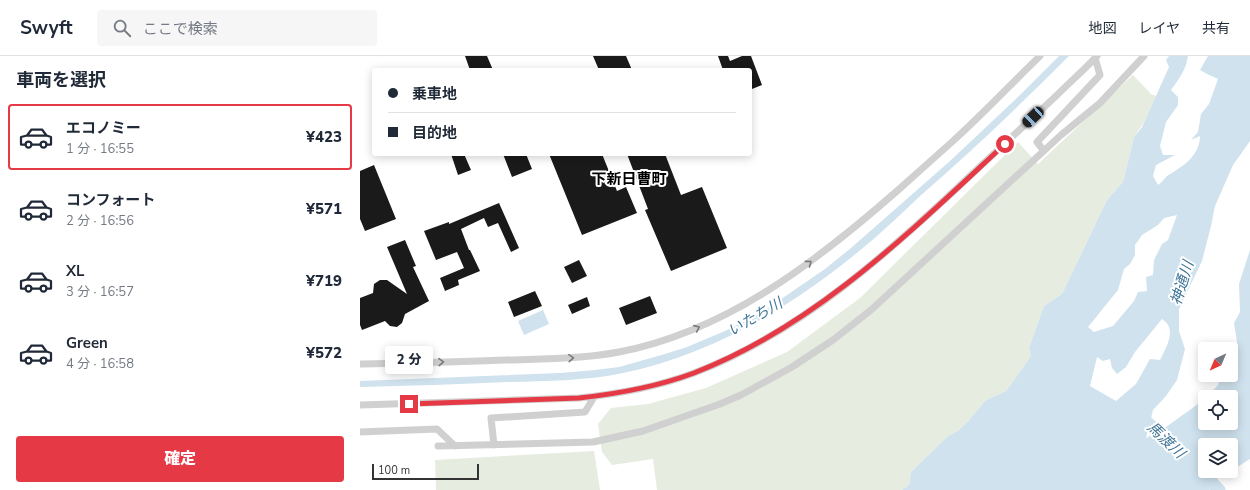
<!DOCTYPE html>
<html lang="ja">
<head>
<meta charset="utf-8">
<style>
	body { margin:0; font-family:"Nunito Sans","Noto Sans JP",sans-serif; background:#f6f6f7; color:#1f2937; height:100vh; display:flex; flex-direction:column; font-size:15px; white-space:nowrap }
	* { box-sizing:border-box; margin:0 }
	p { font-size:13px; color:#747a83 }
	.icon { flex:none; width:22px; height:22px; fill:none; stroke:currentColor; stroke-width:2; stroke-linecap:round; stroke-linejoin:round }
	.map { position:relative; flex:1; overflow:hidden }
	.panel { display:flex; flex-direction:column; background:#fff; width:360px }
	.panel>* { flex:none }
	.top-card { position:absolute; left:12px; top:12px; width:380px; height:88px; border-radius:4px; box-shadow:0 2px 10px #0003; display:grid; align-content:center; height:88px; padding:0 16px; background:#fff }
	.needle { width:26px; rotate:224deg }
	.fabs { position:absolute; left:838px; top:286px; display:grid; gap:8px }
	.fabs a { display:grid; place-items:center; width:40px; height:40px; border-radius:4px; background:#fff; box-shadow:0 2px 10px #0003; font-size:20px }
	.scale { position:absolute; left:12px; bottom:10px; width:107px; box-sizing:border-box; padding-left:4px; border:2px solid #333; border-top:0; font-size:11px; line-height:14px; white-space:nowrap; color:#333; -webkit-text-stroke:3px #fff; paint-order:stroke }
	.end { position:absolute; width:18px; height:18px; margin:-9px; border:5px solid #e63946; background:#fff; box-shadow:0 0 0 2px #fff }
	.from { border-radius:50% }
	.bubble { position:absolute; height:28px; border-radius:4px; background:#fff; box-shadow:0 2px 10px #0003; font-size:13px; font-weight:800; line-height:28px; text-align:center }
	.car { position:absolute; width:12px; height:24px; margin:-12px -6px; border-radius:5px; box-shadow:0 0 3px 1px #0007; background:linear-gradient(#222 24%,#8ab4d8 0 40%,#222 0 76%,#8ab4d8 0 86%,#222 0) }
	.top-card b { display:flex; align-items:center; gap:14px; height:38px; font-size:15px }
	.top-card b+b { border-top:1px solid #e0e1e3 }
	.top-card i { width:10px; height:10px; background:#1f2937 }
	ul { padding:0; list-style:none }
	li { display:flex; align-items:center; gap:12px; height:66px; margin:0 8px 6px; padding:0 8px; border:2px solid transparent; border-radius:4px }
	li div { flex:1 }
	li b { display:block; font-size:15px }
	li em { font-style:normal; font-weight:800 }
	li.current { border-color:#e63946 }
	li>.icon { width:36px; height:36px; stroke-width:1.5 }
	h2 { padding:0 16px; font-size:18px; line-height:48px }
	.button { display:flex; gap:8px; margin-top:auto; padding:8px 16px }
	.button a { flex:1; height:46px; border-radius:4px; background:#e63946; color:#fff; font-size:16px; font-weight:800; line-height:46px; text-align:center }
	header { display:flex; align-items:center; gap:24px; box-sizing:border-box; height:56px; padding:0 20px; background:#fff; border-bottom:1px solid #e0e1e3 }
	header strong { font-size:19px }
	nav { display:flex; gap:22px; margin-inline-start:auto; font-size:14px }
	.search { width:280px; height:36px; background:#f6f6f7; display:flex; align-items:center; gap:10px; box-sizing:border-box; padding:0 14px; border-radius:4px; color:#747a83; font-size:15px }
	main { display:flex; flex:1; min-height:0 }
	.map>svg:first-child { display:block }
	.green { fill:#e6ecdf }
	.water { fill:#cfe2ee; fill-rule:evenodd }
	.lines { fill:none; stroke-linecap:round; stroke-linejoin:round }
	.river { stroke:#cfe2ee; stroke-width:13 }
	.building { fill:#1a1a1a }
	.minor { stroke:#d0d0d0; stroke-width:7 }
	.oneway { stroke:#7a7a7a }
	.route { stroke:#e63946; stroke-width:5 }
	.labels { text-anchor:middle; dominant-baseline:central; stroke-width:4; stroke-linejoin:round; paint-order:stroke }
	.neighbourhood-label { font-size:15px; font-weight:bold; fill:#000; stroke:#fff }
	.water-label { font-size:15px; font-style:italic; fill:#3f7597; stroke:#fff }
</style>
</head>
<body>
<header>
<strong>Swyft</strong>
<div class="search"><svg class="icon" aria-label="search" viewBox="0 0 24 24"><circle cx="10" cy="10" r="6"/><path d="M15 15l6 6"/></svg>ここで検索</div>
<nav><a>地図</a><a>レイヤ</a><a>共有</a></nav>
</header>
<main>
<section class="panel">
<h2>車両を選択</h2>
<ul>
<li class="current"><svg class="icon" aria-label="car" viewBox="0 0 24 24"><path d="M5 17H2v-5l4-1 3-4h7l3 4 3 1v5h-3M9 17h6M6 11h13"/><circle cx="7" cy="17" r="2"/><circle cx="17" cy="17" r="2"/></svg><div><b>エコノミー</b><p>1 分 · 16:55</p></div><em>¥423</em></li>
<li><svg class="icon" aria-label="car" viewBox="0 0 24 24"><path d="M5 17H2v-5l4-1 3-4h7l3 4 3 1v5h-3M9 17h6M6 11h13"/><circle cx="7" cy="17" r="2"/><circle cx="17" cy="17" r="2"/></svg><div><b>コンフォート</b><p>2 分 · 16:56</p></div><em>¥571</em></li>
<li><svg class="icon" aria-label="car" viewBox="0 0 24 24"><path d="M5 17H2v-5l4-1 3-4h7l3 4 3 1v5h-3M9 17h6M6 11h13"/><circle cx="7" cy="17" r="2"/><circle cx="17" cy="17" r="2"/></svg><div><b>XL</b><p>3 分 · 16:57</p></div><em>¥719</em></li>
<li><svg class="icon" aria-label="car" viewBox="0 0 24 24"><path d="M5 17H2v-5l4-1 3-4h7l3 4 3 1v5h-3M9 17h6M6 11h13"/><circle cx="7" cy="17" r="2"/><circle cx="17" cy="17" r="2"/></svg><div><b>Green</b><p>4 分 · 16:58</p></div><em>¥572</em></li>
</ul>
<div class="button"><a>確定</a></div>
</section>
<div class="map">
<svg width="890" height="434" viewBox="0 0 890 434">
	<rect width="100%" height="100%" fill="#fff"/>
	<path class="green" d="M773 19 791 38 796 40 784 66 774 81 763 126 747 144 702 238 684 250 669 292 671 300 646 335 626 344 609 364 598 375 588 380 551 416 549 429 542 434H297L293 403 252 409 242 396 238 368 251 352 288 348 346 332 427 296 500 242 658 86 678 108Z
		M234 395 240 434H76L75 404Z"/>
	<path class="water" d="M699 0H709C660 49 611 96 559 141 539 160 519 179 498 196 428 253 352 298 263 317 225 325 186 325 148 326 99 328 49 330 0 331V325L200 317 235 314 259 311 305 298 327 291 365 275 401 257 465 213 491 192 590 105 660 39Z
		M809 0H828C826 14 819 23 811 34L818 41V49L806 66 800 90 803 99H815L796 109 793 120 798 129C801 127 804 123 807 120 822 111 840 100 840 80L831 84 838 76 841 58 849 48 858 23 847 18 840 14 848 0H890V85L873 109 855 150 851 170 842 205 819 253V275L825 293 817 324 806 340 793 354 786 382 806 371 845 343V367H871V341H847L858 329 861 319H871V312L877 286 874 267 880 256 879 228 890 194V403L871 415V389H845V415H870C862 420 852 424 849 434H542L549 429 551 416 588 380 598 375 609 364 626 344 646 335 671 300 669 292 684 250 702 238 747 144 763 126 774 81 782 71 809 11 806 4ZM817 159 808 184 802 188 794 204 793 219 786 221 787 235 778 236 774 245 753 270 734 276 728 271 758 234 764 213 770 208 775 199V189L782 179 798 169 804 162ZM802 263C818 273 806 291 800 304L790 303 776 328 756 345 730 330 737 301 743 305 750 303 752 312 757 318 766 311 775 296Z
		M183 254 189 268 164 279 158 265Z"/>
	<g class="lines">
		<path class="river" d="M777 357 809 387
			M840 415 859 434"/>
	</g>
	<path class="building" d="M105 0H127L133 14H110Z
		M233 0H266L272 14H239Z
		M358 0H368L370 5 382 0H391L402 29 392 33 390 28V14H363Z
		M91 98H104L111 114 98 119Z
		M143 98H166L172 113 152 121Z
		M189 98H242L257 135 266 131 277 157 222 179Z
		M267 98H305L321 139 342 131 367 192 311 215 285 154 288 153Z
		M14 109 36 163 5 175 0 163V115Z
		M139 147 159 192 151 196 138 167 128 171 124 162 101 173 109 194H110L120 215 98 224 99 229 85 235 80 222 104 212 97 196 76 204 64 175 89 166V168Z
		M45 184 56 210 53 211 69 245 45 258 42 267 37 271 30 270 25 265 2 274 0 269V242L13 237 14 228 20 224H27L47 238 27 191Z
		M219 204 227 220 212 227 204 211Z
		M175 235 182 250 154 261 148 246Z
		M290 240 297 257 266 269 259 252Z
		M227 241 230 250 212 258 208 249Z"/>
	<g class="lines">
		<path class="minor" d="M684 95 677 86 740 19 735 2
			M0 308C48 307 97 306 145 304 183 303 222 303 259 296 367 275 456 206 537 135 556 118 574 102 593 85 623 58 651 28 680 0
			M0 349 219 342C258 338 297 331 334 317 442 276 529 196 612 118 640 92 668 66 696 40 710 26 724 14 737 0
			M0 376 77 373 95 390
			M134 389 131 362 225 356 234 341
			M78 390 233 386 283 375 360 348 381 339 432 311 473 284 511 254 701 79 740 47 784 0"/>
	</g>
	<defs><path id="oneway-chevron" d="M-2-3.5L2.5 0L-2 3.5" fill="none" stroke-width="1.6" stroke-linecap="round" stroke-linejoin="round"/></defs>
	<g class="oneway">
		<use href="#oneway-chevron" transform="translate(449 207) rotate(-36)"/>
		<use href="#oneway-chevron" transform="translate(337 272) rotate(-24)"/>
		<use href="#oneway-chevron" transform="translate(211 302) rotate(-3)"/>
		<use href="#oneway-chevron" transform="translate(81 306) rotate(-2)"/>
	</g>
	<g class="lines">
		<path class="route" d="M49 348 219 342C256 338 299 330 334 317 456 270 551 175 645 88"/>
	</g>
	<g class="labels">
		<g class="neighbourhood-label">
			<text x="269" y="123">下新日曹町</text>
		</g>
		<g class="water-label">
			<text transform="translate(822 227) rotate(-73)">神通川</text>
			<text transform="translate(395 261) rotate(-30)">いたち川</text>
			<text transform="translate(806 384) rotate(43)">馬渡川</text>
		</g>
	</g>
</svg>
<div class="fabs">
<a><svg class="needle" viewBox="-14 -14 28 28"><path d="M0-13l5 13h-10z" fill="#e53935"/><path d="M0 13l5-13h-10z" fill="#747a83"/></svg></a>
<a><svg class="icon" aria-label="locate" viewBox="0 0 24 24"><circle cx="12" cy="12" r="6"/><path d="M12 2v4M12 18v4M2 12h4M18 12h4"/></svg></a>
<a><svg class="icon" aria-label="layers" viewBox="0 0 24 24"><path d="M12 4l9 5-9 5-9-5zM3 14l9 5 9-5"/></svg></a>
</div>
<div class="scale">100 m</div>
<i class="end from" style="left:645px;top:88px"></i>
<i class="end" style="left:49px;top:348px"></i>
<div class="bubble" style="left:25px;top:290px;width:48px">2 分</div>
<i class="car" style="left:673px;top:61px;rotate:227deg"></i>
<div class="top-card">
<b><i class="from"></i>乗車地</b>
<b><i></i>目的地</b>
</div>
</div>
</main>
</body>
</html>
